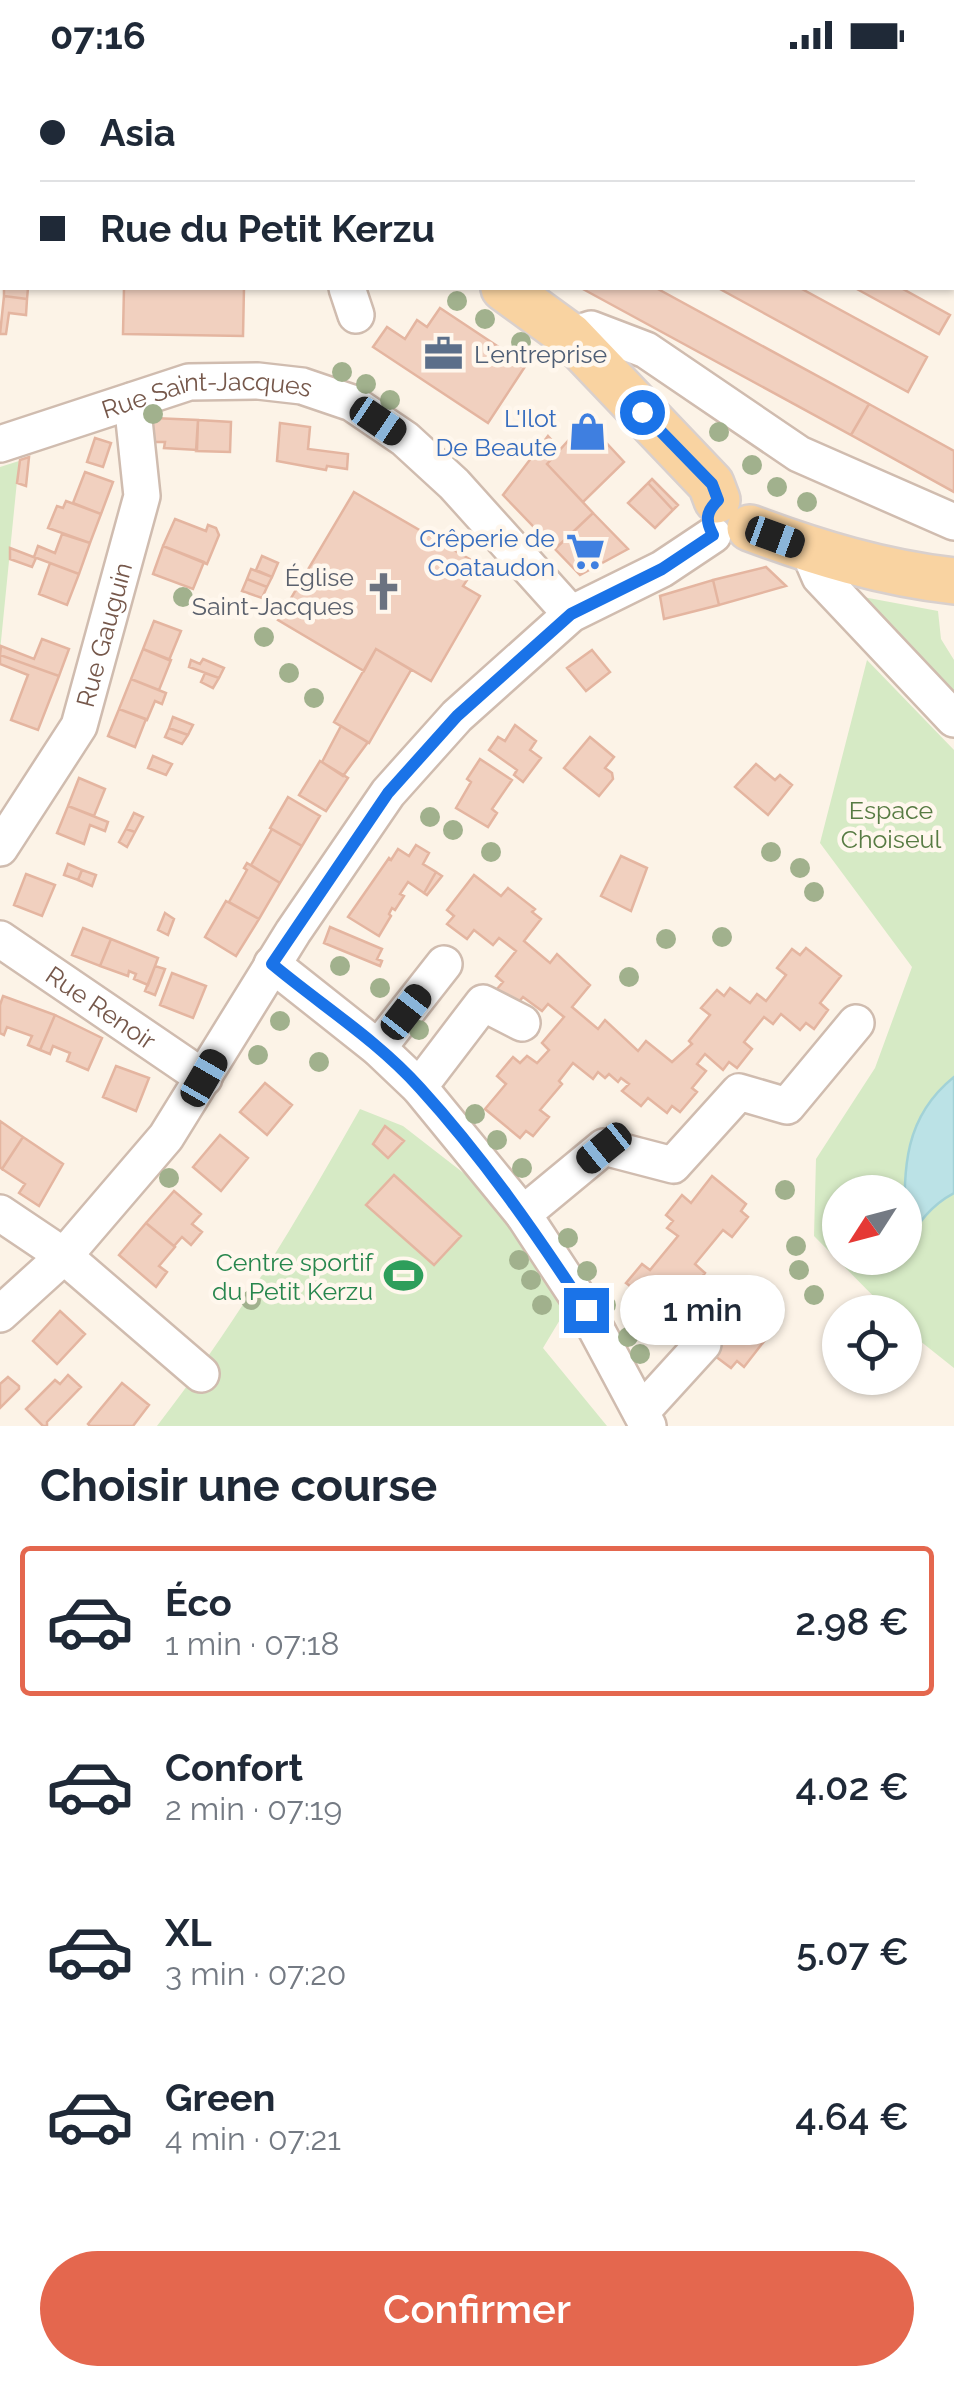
<!DOCTYPE html>
<html lang="fr">
<head>
<meta charset="utf-8">
<style>
	body { margin:0; font-family:Raleway,sans-serif; background:#f2f2f3; color:#1f2937; height:100vh; display:flex; flex-direction:column; font-size:38px; white-space:nowrap }
	* { box-sizing:border-box; margin:0 }
	p { font-size:32px; color:#747a83 }
	.icon { flex:none; width:55px; height:55px; fill:none; stroke:currentColor; stroke-width:2; stroke-linecap:round; stroke-linejoin:round }
	.map { position:relative; height:1356px; overflow:hidden }
	.panel { display:flex; flex-direction:column; background:#fff; flex:1 }
	.panel>* { flex:none }
	.guide { position:absolute; left:0px; top:0px; width:955px; height:220px; box-shadow:0 2px 8px #0004; display:grid; align-content:center; height:220px; padding:0 40px; background:#fff }
	.needle { width:65px; rotate:234deg }
	.tools { position:absolute; left:822px; top:1105px; display:grid; gap:20px }
	.tools a { display:grid; place-items:center; width:100px; height:100px; border-radius:50%; background:#fff; box-shadow:0 2px 8px #0004; font-size:50px }
	.end { position:absolute; width:45px; height:45px; margin:-22px; border:12px solid #1a73e8; background:#fff; box-shadow:0 0 0 5px #fff }
	.from { border-radius:50% }
	.bubble { position:absolute; height:70px; border-radius:35px; background:#fff; box-shadow:0 2px 8px #0004; font-size:32px; font-weight:600; line-height:70px; text-align:center }
	.car { position:absolute; width:30px; height:60px; margin:-30px -15px; border-radius:12px; box-shadow:0 0 8px 2px #0007; background:linear-gradient(#222 24%,#8ab4d8 0 40%,#222 0 76%,#8ab4d8 0 86%,#222 0) }
	.guide b { display:flex; align-items:center; gap:35px; height:95px; font-size:38px }
	.guide b+b { border-top:2px solid #e0e1e3 }
	.guide i { width:25px; height:25px; background:#1f2937 }
	ul { padding:0; list-style:none }
	li { display:flex; align-items:center; gap:30px; height:150px; margin:0 20px 15px; padding:0 20px; border:5px solid transparent; border-radius:10px }
	li div { flex:1 }
	li b { display:block; font-size:38px }
	li em { font-style:normal; font-weight:600 }
	li.selected { border-color:#e4674e }
	li>.icon { width:90px; height:90px; stroke-width:1.5 }
	h2 { padding:0 40px; font-size:45px; line-height:120px }
	.cta { display:flex; gap:20px; margin-top:auto; padding:20px 40px }
	.cta a { flex:1; height:115px; border-radius:60px; background:#e4674e; color:#fff; font-size:40px; font-weight:600; line-height:115px; text-align:center }
	.status { display:flex; justify-content:space-between; align-items:center; height:70px; padding:0 50px; background:#fff; direction:ltr }
	.status svg { height:28px; fill:currentColor }
	.map>svg:first-child { display:block }
	.green { fill:#d6eac5; fill-rule:evenodd }
	.water { fill:#bbe2e6; stroke:#a2d2d7; stroke-width:2.5 }
	.building { fill:#f1d0bf; stroke:#e4b5a0; stroke-width:2.5 }
	.lines { fill:none; stroke-linecap:round; stroke-linejoin:round }
	.minor-casing { stroke:#d0bcaf; stroke-width:40 }
	.major-casing { stroke:#d9d0cd; stroke-width:50 }
	.minor { stroke:#fff; stroke-width:35 }
	.major { stroke:#f9d3a1; stroke-width:45 }
	.tree { fill:#a1b18d }
	.route { stroke:#1a73e8; stroke-width:12 }
	.labels { text-anchor:middle; dominant-baseline:central; stroke-width:9; stroke-linejoin:round; paint-order:stroke }
	.service-label { font-size:25px; fill:#4e5e75; stroke:#fff7ed; text-anchor:start }
	.street-label { font-size:25px; fill:#76584b; stroke:#fff7ed }
	.shop-label { font-size:25px; fill:#366cbe; stroke:#fff7ed; text-anchor:end }
	.worship-label { font-size:25px; fill:#5b616d; stroke:#fff7ed; text-anchor:end }
	.park-label { font-size:25px; fill:#577b43; stroke:#fff7ed }
	.leisure-label { font-size:25px; fill:#27864d; stroke:#fff7ed; text-anchor:end }
</style>
</head>
<body>
<div class="status"><b>07:16</b><svg viewBox="0 0 49 12"><path d="M0 12V9h3v3zM5 12V6h3v6zM10 12V3h3v9zM15 12V0h3v12zM26 1h20v11H26zM47 4h2v5h-2z"/></svg></div>
<div class="map">
<svg width="954" height="1356" viewBox="0 0 954 1356">
	<rect width="100%" height="100%" fill="#fcf3e7"/>
	<path class="green" d="M19 391 0 581V397Z
		M863 527 938 541 941 569 954 590V623L864 532Z
		M867 590 954 680V1298L905 1259V1242H889L814 1166 816 1089 875 998 912 897 820 773ZM840 1122H905V1188H840Z
		M360 1039 403 1056 488 1122 567 1238 543 1278 607 1356H157C234 1257 299 1147 360 1039Z"/>
	<path class="water" d="M954 1007V1123C931 1135 918 1153 905 1176 905 1111 897 1053 954 1007Z"/>
	<path class="building" d="M554 0H633L638 2H558Z
		M952 31 954 32V109L952 108Z
		M4 218H28L27 229 4 226Z
		M124 218H244L243 266 123 264Z
		M581 218H656L869 334 851 365Z
		M718 218H800L927 287 908 322Z
		M855 218H901L950 245 939 264Z
		M4 226 27 229 26 245 9 243 6 264H0Z
		M440 238 526 295 488 353 373 277 387 257 405 269 417 250 427 257Z
		M869 334 954 381V422L851 365Z
		M153 348 198 350 197 380 164 378 165 372H152Z
		M198 350 231 352 230 382 196 381Z
		M586 351 624 392 583 432 547 394Z
		M280 353 310 357 308 379 348 384 347 399 327 396 326 400 277 391Z
		M548 366 560 379 547 394 593 443 555 479 503 425Z
		M95 368 111 373 103 397 87 392Z
		M29 387 26 416 17 413 20 390Z
		M85 402 113 412 101 444 73 433Z
		M652 409 678 435 673 440 648 413Z
		M648 413 673 440 655 458 628 433Z
		M354 422 471 490 461 507 467 510 463 516 480 526 431 611 376 579 364 601 278 550Z
		M66 431 101 444 90 473 48 458 57 436 63 438Z
		M593 443 628 479 580 505 555 479Z
		M175 449 206 461 208 455 216 458 219 465 207 494 163 476Z
		M62 464 90 473 79 504 34 487 38 476 55 483Z
		M163 476 204 492 193 519 153 504Z
		M10 478 36 488 32 497 10 489Z
		M262 486 278 493 272 507 256 500Z
		M50 493 79 504 67 535 39 524Z
		M766 497 786 516 719 535 713 510Z
		M251 499 272 507 267 517 247 509Z
		M247 509 267 517 262 528 242 521Z
		M713 510 719 535 664 549 660 526Z
		M154 551 181 561 169 590 143 579Z
		M42 569 69 579 59 606 0 585 1 576 34 589Z
		M143 579 171 590 159 620 131 609Z
		M376 579 411 600 369 673 334 652Z
		M592 580 610 602 586 621 567 598Z
		M0 585 59 606 38 660 11 650 28 605 0 594Z
		M203 589 224 598 219 608 189 597 191 590 200 594Z
		M205 603 219 608 213 618 201 612Z
		M131 609 166 623 162 634 155 631 147 650 119 639Z
		M119 639 146 649 135 677 108 666Z
		M173 647 193 655 188 665 169 658Z
		M515 655 536 671 530 680 541 688 523 712 514 705 517 700 489 680 498 667 505 671Z
		M341 656 368 672 343 706 322 692Z
		M169 658 188 665 182 674 165 667Z
		M590 667 614 687 605 698 612 703 613 709 599 726 564 698Z
		M153 686 172 694 166 705 148 698Z
		M480 689 512 710 492 739 497 743 488 757 456 738 471 712 467 709Z
		M320 691 348 708 326 741 299 725Z
		M756 694 775 710 780 705 792 715 768 745 735 717Z
		M79 708 105 719 94 746 68 736Z
		M288 727 320 746 302 776 270 758Z
		M68 736 108 752 105 761 90 755 84 774 57 763Z
		M134 743 143 747 135 762 126 759Z
		M126 759 135 762 127 777 119 772Z
		M272 759 302 776 280 813 251 795Z
		M416 775 429 783 423 794 436 802 424 823 408 812 400 824 404 826 395 840 392 838 389 844 391 846 379 866 348 847 389 788 391 790 398 779 409 786Z
		M621 786 647 798 631 841 601 826Z
		M247 793 280 813 259 849 229 832 247 800 244 798Z
		M68 794 82 800 78 810 64 805Z
		M82 800 96 805 92 816 78 810Z
		M436 802 442 806 427 825 424 823Z
		M26 804 55 815 42 846 14 835Z
		M474 805 501 826 508 818 535 839 532 842 541 849 524 871 550 893 557 884 590 915 572 937 598 959 605 950 638 981 646 971 672 992 692 974 689 971 710 945 701 938 717 920 724 926 730 918 750 933 757 924 766 931 786 905 777 898 792 879 800 885 806 878 841 906 820 933 828 940 814 959 806 953 800 960 781 944 773 954 764 947 744 972 752 979 737 998 729 992 723 1000 705 984 697 994 706 1001 692 1018 697 1022 680 1042 672 1036 667 1043 648 1028 641 1036 622 1021 629 1014 621 1008 618 1012 609 1004 605 1008 598 1002 593 1009 573 993 559 1011 562 1014 540 1040 549 1047 533 1066 526 1061 520 1068 485 1039 506 1014 497 1006 513 987 520 993 527 986 537 993 549 980 542 973 564 947 548 934 542 941 523 927 516 935 497 919 503 912 496 906 516 881 499 868 493 875 474 860 467 869 447 854 454 846 447 840Z
		M226 831 259 849 236 886 205 867Z
		M165 843 174 849 168 865 158 860Z
		M330 857 382 879 377 889 382 891 380 896 324 873Z
		M83 858 111 869 100 896 72 885Z
		M111 869 158 888 148 915 134 909 136 904 129 901 128 906 100 896Z
		M155 896 165 899 155 925 145 921Z
		M172 903 206 916 193 948 160 935Z
		M3 926 55 945 40 980 28 975 32 966 7 957 4 965 0 963V935Z
		M55 945 102 968 88 1000 67 991 70 983 53 976 50 984 40 980Z
		M116 996 149 1008 136 1041 103 1027Z
		M265 1013 292 1035 267 1065 240 1042Z
		M0 1051 23 1067 2 1099 0 1097Z
		M385 1056 404 1071 388 1088 373 1074Z
		M220 1065 248 1088 221 1121 193 1097Z
		M23 1067 63 1094 39 1136 19 1123 25 1114 2 1099Z
		M394 1105 461 1166 434 1195 366 1135Z
		M712 1106 746 1134 741 1141 748 1147 732 1167 723 1160 695 1194 705 1203 699 1211 715 1223 727 1211 753 1232 746 1241 772 1261 744 1297 737 1291 731 1298 711 1283 700 1258 706 1250 698 1244 701 1241 682 1228 661 1254 658 1252 651 1260 624 1239 632 1230 628 1227 634 1219 626 1213 642 1194 650 1200 678 1166 667 1158 673 1151 666 1145 682 1125 691 1133Z
		M174 1121 201 1144 192 1154 202 1162 191 1175 182 1167 174 1176 146 1153Z
		M146 1153 175 1177 159 1196 167 1202 156 1217 119 1185Z
		M60 1241 85 1264 57 1294 33 1271Z
		M68 1305 81 1317 47 1352V1356H43L26 1339 55 1310 60 1314Z
		M8 1307 19 1316V1319L0 1338V1314Z
		M122 1313 149 1335 133 1356H90L88 1354Z"/>
	<g class="lines">
		<defs>
			<g id="minor">
				<path d="M276 0 280 2"/>
				<path d="M714 0 718 2"/>
				<path d="M952 128 954 129"/>
				<path d="M347 218 356 245"/>
				<path d="M570 266 591 259 646 280 799 384 954 452"/>
				<path id="s1" d="M0 374 189 312 258 311 302 316 352 333 405 369 454 414 571 544"/>
				<path d="M808 479 820 507 954 649"/>
				<path id="s2" d="M0 778 79 656 142 426 132 331"/>
				<path id="s3" d="M0 869 204 1008"/>
				<path d="M272 894 378 978 419 1017 523 1144 586 1240 648 1356"/>
				<path d="M378 978 444 894"/>
				<path d="M419 1017 483 933 522 953"/>
				<path d="M0 1143 64 1186 201 1304"/>
				<path d="M523 1144 604 1077 673 1095 739 1022 787 1036 856 953"/>
				<path d="M0 1244 64 1186 166 1067 293 862 388 723 457 646 571 544 662 499 713 465"/>
				<path d="M641 1342 703 1274"/>
			</g>
			<path id="major" d="M156 0 160 2
				M504 218 570 266 711 414 717 430
				M750 458C817 483 883 503 954 511"/>
		</defs>
		<use href="#minor" class="minor-casing"/>
		<use href="#major" class="major-casing"/>
		<use href="#minor" class="minor"/>
		<use href="#major" class="major"/>
	</g>
	<g class="tree">
		<circle cx="457" cy="231" r="10"/>
		<circle cx="485" cy="249" r="10"/>
		<circle cx="521" cy="272" r="10"/>
		<circle cx="342" cy="302" r="10"/>
		<circle cx="366" cy="314" r="10"/>
		<circle cx="390" cy="330" r="10"/>
		<circle cx="153" cy="344" r="10"/>
		<circle cx="719" cy="362" r="10"/>
		<circle cx="459" cy="380" r="10"/>
		<circle cx="752" cy="395" r="10"/>
		<circle cx="777" cy="417" r="10"/>
		<circle cx="807" cy="432" r="10"/>
		<circle cx="183" cy="527" r="10"/>
		<circle cx="264" cy="567" r="10"/>
		<circle cx="289" cy="603" r="10"/>
		<circle cx="314" cy="628" r="10"/>
		<circle cx="430" cy="747" r="10"/>
		<circle cx="453" cy="760" r="10"/>
		<circle cx="491" cy="782" r="10"/>
		<circle cx="771" cy="782" r="10"/>
		<circle cx="800" cy="798" r="10"/>
		<circle cx="814" cy="822" r="10"/>
		<circle cx="722" cy="867" r="10"/>
		<circle cx="666" cy="869" r="10"/>
		<circle cx="340" cy="896" r="10"/>
		<circle cx="629" cy="907" r="10"/>
		<circle cx="380" cy="918" r="10"/>
		<circle cx="280" cy="951" r="10"/>
		<circle cx="419" cy="960" r="10"/>
		<circle cx="258" cy="985" r="10"/>
		<circle cx="319" cy="992" r="10"/>
		<circle cx="475" cy="1044" r="10"/>
		<circle cx="497" cy="1070" r="10"/>
		<circle cx="522" cy="1098" r="10"/>
		<circle cx="169" cy="1108" r="10"/>
		<circle cx="785" cy="1120" r="10"/>
		<circle cx="568" cy="1168" r="10"/>
		<circle cx="796" cy="1176" r="10"/>
		<circle cx="519" cy="1190" r="10"/>
		<circle cx="799" cy="1200" r="10"/>
		<circle cx="587" cy="1201" r="10"/>
		<circle cx="531" cy="1210" r="10"/>
		<circle cx="814" cy="1225" r="10"/>
		<circle cx="251" cy="1230" r="10"/>
		<circle cx="542" cy="1235" r="10"/>
		<circle cx="606" cy="1235" r="10"/>
		<circle cx="628" cy="1267" r="10"/>
		<circle cx="640" cy="1284" r="10"/>
	</g>
	<g class="lines">
		<path class="route" d="M586 1240C535 1162 482 1086 420 1018 377 970 321 935 272 894L388 723 457 646 571 544 662 499 713 465C705 450 706 442 718 430L712 414 642 342"/>
	</g>
	<defs>
		<symbol id="office-bare" viewBox="-9 -9 18 18"><path d="M-6-3h4V-5.5h4V-3h4V5H-6ZM-1-4.5V-3h2v-1.5ZM-6 0V1H6V0Z" fill="#5c6f8a" stroke="#fff7ed" stroke-width="2.5" paint-order="stroke"/></symbol>
		<symbol id="shop-bare" viewBox="-9 -9 18 18"><path d="M-5-2.5h2.3a2.7 3.5 0 0 1 5.4 0H5L5.5 6h-11ZM-1.5-2.5h3a1.5 2.3 0 0 0-3 0Z" fill="#3f7fe0" stroke="#fff7ed" stroke-width="2.5" paint-order="stroke"/></symbol>
		<symbol id="supermarket-bare" viewBox="-9 -9 18 18"><path d="M-6-5.5h2.5l.6 2H6L4.5 2H-2.5L-4.4-4H-6ZM-1.5 3.2a1.3 1.3 0 1 0 .1 0ZM3 3.2a1.3 1.3 0 1 0 .1 0Z" fill="#3f7fe0" stroke="#fff7ed" stroke-width="2.5" paint-order="stroke"/></symbol>
		<symbol id="church-bare" viewBox="-9 -9 18 18"><path d="M-1.2-6h2.4v3.5h3.3v2.4h-3.3V6h-2.4V-.1h-3.3v-2.4h3.3Z" fill="#6b7280" stroke="#fff7ed" stroke-width="2.5" paint-order="stroke"/></symbol>
		<symbol id="stadium-bare" viewBox="-9 -9 18 18"><path d="M0-5a6.5 5 0 1 0 0 10a6.5 5 0 1 0 0-10ZM-3.5-1.8h7v3.6h-7Z" fill="#2e9e5b" stroke="#fff7ed" stroke-width="2.5" paint-order="stroke"/></symbol>
	</defs>
	<g fill-rule="evenodd">
		<use href="#office-bare" x="416" y="256" width="55" height="55"/>
		<use href="#shop-bare" x="560" y="334" width="55" height="55"/>
		<use href="#supermarket-bare" x="558" y="454" width="55" height="55"/>
		<use href="#church-bare" x="356" y="494" width="55" height="55"/>
		<use href="#stadium-bare" x="376" y="1178" width="55" height="55"/>
	</g>
	<g class="labels">
		<g class="service-label">
			<text x="474" y="284">L'entreprise</text>
		</g>
		<g class="street-label">
			<text stroke="none"><textPath href="#s1" startOffset="215">Rue Saint-Jacques</textPath></text>
			<text stroke="none"><textPath href="#s2" startOffset="240">Rue Gauguin</textPath></text>
			<text stroke="none"><textPath href="#s3" startOffset="122">Rue Renoir</textPath></text>
		</g>
		<g class="shop-label">
			<text x="557" y="348">L'Ilot<tspan x="557" dy="29">De Beaute</tspan></text>
			<text x="555" y="468">Crêperie de<tspan x="555" dy="29">Coataudon</tspan></text>
		</g>
		<g class="worship-label">
			<text x="354" y="507">Église<tspan x="354" dy="29">Saint-Jacques</tspan></text>
		</g>
		<g class="park-label">
			<text x="891" y="740">Espace<tspan x="891" dy="29">Choiseul</tspan></text>
		</g>
		<g class="leisure-label">
			<text x="373" y="1192">Centre sportif<tspan x="373" dy="29">du Petit Kerzu</tspan></text>
		</g>
	</g>
</svg>
<div class="tools">
<a><svg class="needle" viewBox="-14 -14 28 28"><path d="M0-13l5 13h-10z" fill="#e53935"/><path d="M0 13l5-13h-10z" fill="#747a83"/></svg></a>
<a><svg class="icon" aria-label="locate" viewBox="0 0 24 24"><circle cx="12" cy="12" r="6"/><path d="M12 2v4M12 18v4M2 12h4M18 12h4"/></svg></a>
</div>
<i class="end from" style="left:642px;top:342px"></i>
<i class="end" style="left:586px;top:1240px"></i>
<div class="bubble" style="left:620px;top:1205px;width:165px">1 min</div>
<i class="car" style="left:378px;top:351px;rotate:124deg"></i>
<i class="car" style="left:775px;top:467px;rotate:110deg"></i>
<i class="car" style="left:406px;top:942px;rotate:38deg"></i>
<i class="car" style="left:204px;top:1008px;rotate:30deg"></i>
<i class="car" style="left:604px;top:1078px;rotate:231deg"></i>
<div class="guide">
<b><i class="from"></i>Asia</b>
<b><i></i>Rue du Petit Kerzu</b>
</div>
</div>
<section class="panel">
<h2>Choisir une course</h2>
<ul>
<li class="selected"><svg class="icon" aria-label="car" viewBox="0 0 24 24"><path d="M5 17H2v-5l4-1 3-4h7l3 4 3 1v5h-3M9 17h6M6 11h13"/><circle cx="7" cy="17" r="2"/><circle cx="17" cy="17" r="2"/></svg><div><b>Éco</b><p>1 min · 07:18</p></div><em>2.98 €</em></li>
<li><svg class="icon" aria-label="car" viewBox="0 0 24 24"><path d="M5 17H2v-5l4-1 3-4h7l3 4 3 1v5h-3M9 17h6M6 11h13"/><circle cx="7" cy="17" r="2"/><circle cx="17" cy="17" r="2"/></svg><div><b>Confort</b><p>2 min · 07:19</p></div><em>4.02 €</em></li>
<li><svg class="icon" aria-label="car" viewBox="0 0 24 24"><path d="M5 17H2v-5l4-1 3-4h7l3 4 3 1v5h-3M9 17h6M6 11h13"/><circle cx="7" cy="17" r="2"/><circle cx="17" cy="17" r="2"/></svg><div><b>XL</b><p>3 min · 07:20</p></div><em>5.07 €</em></li>
<li><svg class="icon" aria-label="car" viewBox="0 0 24 24"><path d="M5 17H2v-5l4-1 3-4h7l3 4 3 1v5h-3M9 17h6M6 11h13"/><circle cx="7" cy="17" r="2"/><circle cx="17" cy="17" r="2"/></svg><div><b>Green</b><p>4 min · 07:21</p></div><em>4.64 €</em></li>
</ul>
<div class="cta"><a>Confirmer</a></div>
</section>
</body>
</html>
